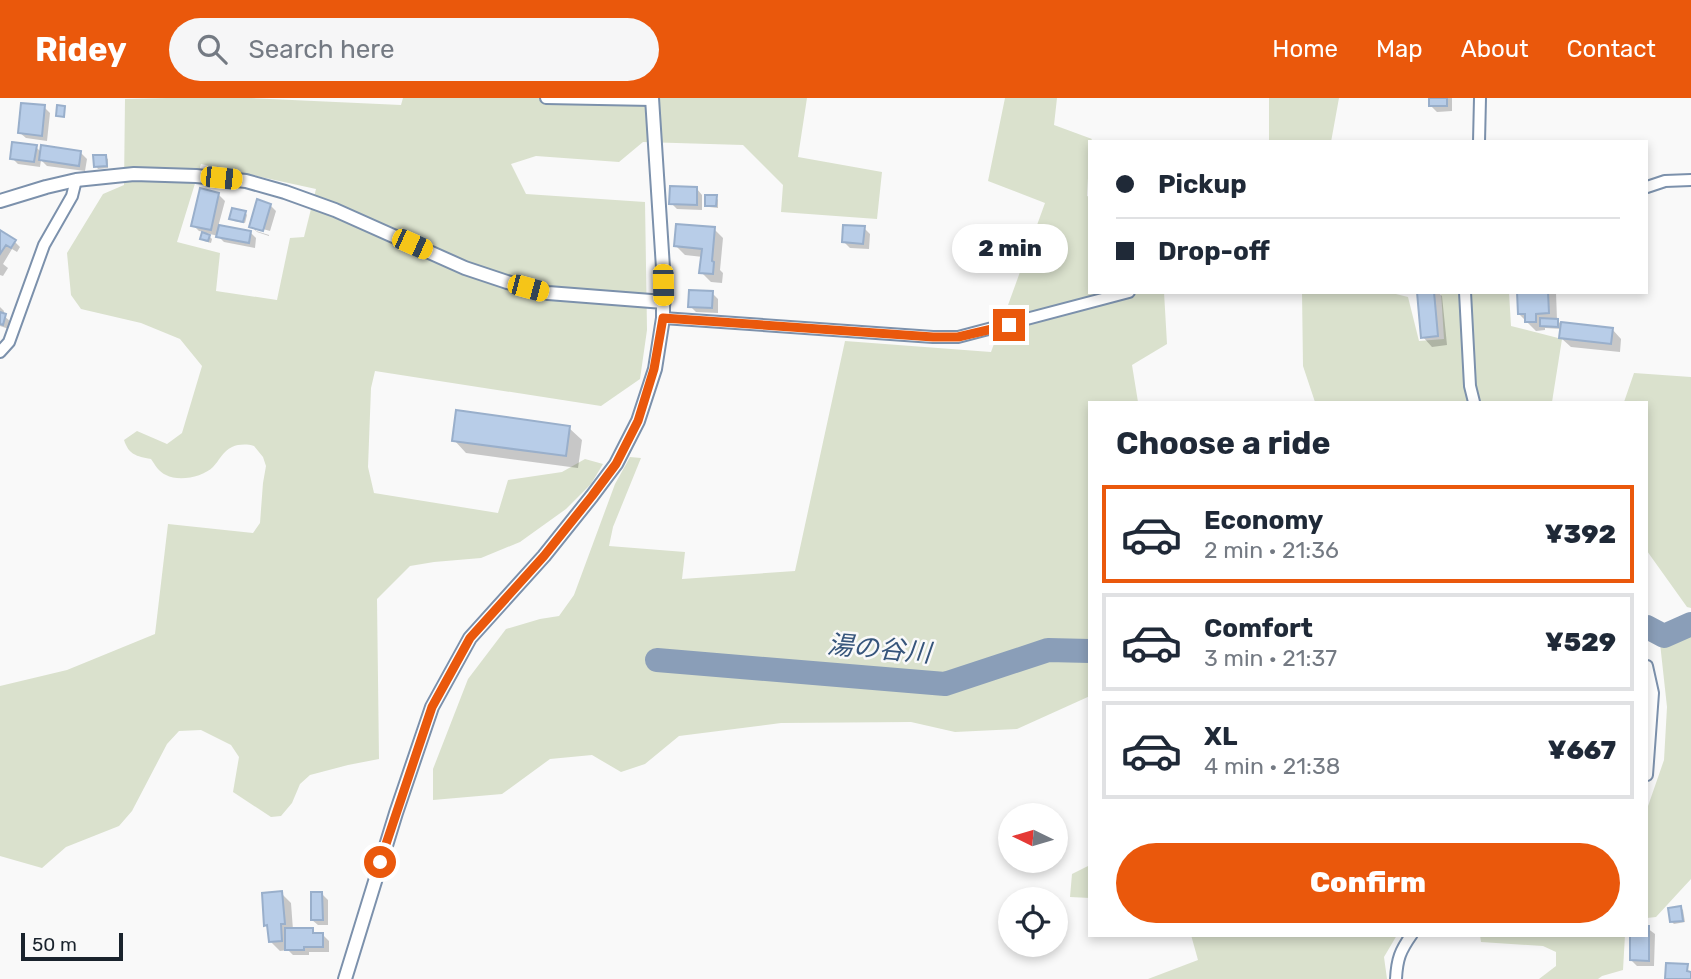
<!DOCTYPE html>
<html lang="en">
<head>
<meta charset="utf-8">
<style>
	body { margin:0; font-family:Rubik,"Noto Sans JP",sans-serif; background:#f6f6f7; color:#1f2937; height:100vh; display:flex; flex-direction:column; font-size:26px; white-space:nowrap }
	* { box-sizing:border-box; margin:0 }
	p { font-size:23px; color:#747a83 }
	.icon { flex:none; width:38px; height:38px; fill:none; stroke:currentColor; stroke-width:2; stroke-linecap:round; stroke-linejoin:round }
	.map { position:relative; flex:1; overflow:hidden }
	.drawer { position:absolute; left:1088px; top:303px; width:560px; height:536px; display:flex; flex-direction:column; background:#fff; border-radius:0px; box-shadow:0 4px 10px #0003 }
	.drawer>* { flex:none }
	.banner { position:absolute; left:1088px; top:42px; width:560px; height:154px; border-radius:0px; box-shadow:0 4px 10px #0003; display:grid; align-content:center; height:154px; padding:0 28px; background:#fff }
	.needle { width:46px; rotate:275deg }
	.fabs { position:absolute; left:998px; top:705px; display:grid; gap:14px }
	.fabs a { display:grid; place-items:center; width:70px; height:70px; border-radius:50%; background:#fff; box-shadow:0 4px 10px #0003; font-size:35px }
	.scale { position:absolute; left:21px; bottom:18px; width:102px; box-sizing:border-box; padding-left:7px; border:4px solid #1a232d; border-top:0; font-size:19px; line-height:24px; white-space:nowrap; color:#1a232d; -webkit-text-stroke:5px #f9f9f9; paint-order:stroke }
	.end { position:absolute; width:32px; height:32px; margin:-16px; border:9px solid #ea580c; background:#fff; box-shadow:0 0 0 4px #fff }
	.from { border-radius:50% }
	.bubble { position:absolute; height:49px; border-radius:24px; background:#fff; box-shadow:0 4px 10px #0003; font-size:23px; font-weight:800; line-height:49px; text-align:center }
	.car { position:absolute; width:21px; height:42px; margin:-21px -10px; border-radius:9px; box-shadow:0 0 5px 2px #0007; background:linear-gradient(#f5c518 24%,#345 0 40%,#f5c518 0 76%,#345 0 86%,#f5c518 0) }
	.banner b { display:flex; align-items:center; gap:24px; height:66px; font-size:26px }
	.banner b+b { border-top:2px solid #e0e1e3 }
	.banner i { width:18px; height:18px; background:#1f2937 }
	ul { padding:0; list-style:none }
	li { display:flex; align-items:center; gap:21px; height:98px; margin:0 14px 10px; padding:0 14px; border:4px solid #e0e1e3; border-radius:0px }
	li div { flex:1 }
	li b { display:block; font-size:26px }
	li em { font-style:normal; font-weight:800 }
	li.current { border-color:#ea580c }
	li>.icon { width:63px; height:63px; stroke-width:1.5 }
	h2 { padding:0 28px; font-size:32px; line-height:84px }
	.action { display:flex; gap:14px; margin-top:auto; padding:14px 28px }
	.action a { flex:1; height:80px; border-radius:42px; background:#ea580c; color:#fff; font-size:28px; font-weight:800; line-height:80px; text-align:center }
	header { display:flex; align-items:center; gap:42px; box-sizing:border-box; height:98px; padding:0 35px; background:#ea580c; color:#fff }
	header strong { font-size:33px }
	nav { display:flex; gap:38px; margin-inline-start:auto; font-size:24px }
	.search { width:490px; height:63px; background:#f6f6f7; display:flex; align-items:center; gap:18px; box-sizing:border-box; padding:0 24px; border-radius:38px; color:#747a83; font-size:26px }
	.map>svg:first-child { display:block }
	.green { fill:#dae1cd; fill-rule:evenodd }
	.shadow { fill:#0003 }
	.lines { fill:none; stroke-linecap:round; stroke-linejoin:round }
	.river { stroke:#8a9eb8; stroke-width:24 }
	.building { fill:#b8cde8; stroke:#99afcb; stroke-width:2 }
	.minor-casing { stroke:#7c91ac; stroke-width:14 }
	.tertiary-casing { stroke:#7c91ac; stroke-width:16 }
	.minor { stroke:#fff; stroke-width:10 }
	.tertiary { stroke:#fff; stroke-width:12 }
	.route { stroke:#ea580c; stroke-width:9 }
	.labels { text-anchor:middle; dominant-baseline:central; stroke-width:5; stroke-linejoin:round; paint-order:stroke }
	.water-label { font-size:26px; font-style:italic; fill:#36557b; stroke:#f9f9f9 }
</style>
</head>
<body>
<header>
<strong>Ridey</strong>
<div class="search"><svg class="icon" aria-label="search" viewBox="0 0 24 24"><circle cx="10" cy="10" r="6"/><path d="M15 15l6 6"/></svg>Search here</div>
<nav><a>Home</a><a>Map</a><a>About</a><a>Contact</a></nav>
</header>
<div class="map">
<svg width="1691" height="881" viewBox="0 0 1691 881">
	<rect width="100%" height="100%" fill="#f9f9f9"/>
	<path class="green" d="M167 0H251L401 7 403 0H807L798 59 882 74 877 121 781 114 783 87 743 47 643 44 619 64 536 58 511 66 526 96 645 104 647 232 640 281 601 308 375 273 371 290 368 369 374 395 498 415 508 382 562 374 585 361 603 366 591 386 566 411 520 444 481 460 434 464 410 468 377 501 379 661 348 667 310 677 300 686 292 705 281 718 271 719 233 694 239 659 231 647 201 632 179 633 167 646 132 713 119 728 66 749 42 770 0 758V588L67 572 155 536 168 426 253 435 260 425 263 385 266 368 263 359 254 348C247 346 239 346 232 349 223 353 219 363 213 369 203 379 179 384 166 377 159 374 155 367 151 361 136 358 129 357 124 342L137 333 167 346 182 335 202 268 180 241 141 225 81 211 71 197 67 155 103 96 124 87 125 1ZM201 66 316 91 304 139 290 140 277 202 216 193 220 155 177 144Z
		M1005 0H1057L1054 27 1092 41 1090 44 1087 98 1090 99V194H1164L1167 246 1132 267 1138 304H1090V598L1017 631 955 634 911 624 781 625 679 638 645 666 621 674 592 657 550 661 502 696 433 702V671L468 581 506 531 540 521 559 518 574 497 615 386 630 359 641 360 613 429 609 448 685 454 682 481 795 473 845 243 991 254 1045 105 988 83Z
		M1269 0H1339L1331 44H1269Z
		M1302 194H1388L1408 199 1419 243 1444 241 1441 194H1509L1511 228 1562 241 1552 304H1315L1303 268Z
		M1634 275 1691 279V510L1687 509 1647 453V304H1624Z
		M1683 537 1691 539V781L1656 819 1647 820V711L1664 662 1667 609 1660 545Z
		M1090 767V800L1070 799 1072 776Z
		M1191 837V836L1397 837 1384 859 1387 881H1148L1198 862Z
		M1480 837H1625L1623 872 1602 878 1598 881H1539L1556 868V854L1543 848 1481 844Z"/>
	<path class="shadow" d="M1431 0H1452V13L1437 14 1431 8Z
		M44 9 50 15 47 43 26 40 20 35Z
		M36 49 42 55H81L87 61 85 73 47 68 41 62 40 69 18 66 12 60Z
		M105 59 108 61V70L98 71 96 68Z
		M697 91 702 97V112L677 111 671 105Z
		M219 97 225 103 218 129 250 134 256 140 255 150 224 144 218 138 206 135 212 141 211 145 204 143 202 140 204 134 199 133 193 127Z
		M716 99 718 102V110L709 109 707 107Z
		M270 107 276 113 270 133 256 129V133L269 137V138L257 134 251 128Z
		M245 114 247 117 245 125 234 123 231 121Z
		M864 130 870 136 869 151 850 150 844 144Z
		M714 131 723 140 720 172 723 175 722 185 711 184 701 174 703 159 685 157 676 148Z
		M0 134 14 143 20 149 17 154 12 151 3 166 8 170 3 178 0 177Z
		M1418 194H1438L1442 198 1447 247 1432 249 1423 239Z
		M1528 194H1556L1557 222 1561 226 1612 231 1621 241 1620 254 1571 249 1561 240 1562 231 1545 230V232L1536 233 1519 216Z
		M712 195 718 201V215L696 214 690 208Z
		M0 209 4 213 3 217 11 224 9 231 0 228Z
		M569 330 582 342 578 370 466 355 454 342Z
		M281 795 291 805 293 832H312L317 837H323L329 843V854H309V857H293L288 852 280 853 270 843 269 830 266 827Z
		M322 796 328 802V827H318L312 822Z
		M1681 810 1683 812 1685 824 1674 826 1671 823Z
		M1647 830 1655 836 1654 868H1637L1631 862 1647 836Z"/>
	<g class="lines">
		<path class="river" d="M1647 529 1664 538 1691 526
			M657 562 945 586 1048 552 1090 553"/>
	</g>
	<path class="building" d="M1429 0H1447V8H1429Z
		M21 5 45 7 42 38 18 35Z
		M57 7 65 8 64 19 56 18Z
		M12 44 37 47 34 64 10 61Z
		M41 47 81 53 79 68 39 62Z
		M93 57H106L107 68 94 69Z
		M670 88 697 89V107L669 106Z
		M200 90 219 95 211 132 191 128Z
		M705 97H717L716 108H705Z
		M257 101 271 106 263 133 249 129Z
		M232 110 246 113 243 124 229 121Z
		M676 126 715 129 712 163 714 164 713 176 699 175 702 151 674 148Z
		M219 127 251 133 249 145 216 139Z
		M843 127 865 128 863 146 842 144Z
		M0 132 16 142 11 150 6 147 0 156Z
		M202 134 210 137 208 143 200 141Z
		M689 192 713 193 712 210 688 209Z
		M1417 194H1434L1438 238 1421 240Z
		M1517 194H1548L1549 215 1536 216V224H1525V216H1518Z
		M0 214 6 216 3 227 0 226Z
		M1540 220 1558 221V229L1540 228Z
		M1561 224 1613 230 1611 246 1559 240Z
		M456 312 570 328 566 358 452 343Z
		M282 793 285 826H281L282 843 269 844 267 827 264 828 262 795Z
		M311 794H322L323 822H311Z
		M1681 808 1683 823 1670 824 1668 810Z
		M1647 828H1649V863L1630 862V836H1647Z
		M285 830H313V835H323V849H304V852H285Z
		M1666 865 1688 866 1687 873 1691 874V881H1665Z"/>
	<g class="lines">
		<defs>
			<path id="minor" d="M546 0 652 2
				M1479 44 1480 0
				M1647 89 1665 83 1691 82
				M1465 194 1470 288 1474 304
				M663 220 933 239H958L1129 194
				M0 254 9 244 44 147 72 98 76 82
				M1647 568 1653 595 1647 677
				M1396 881C1397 861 1400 853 1412 836"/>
			<path id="tertiary" d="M0 103 46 89 76 82 134 76 196 78 246 83 285 94 335 112 465 170 507 184 548 195 664 204
				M345 881 396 715 432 609 470 540 544 458 592 398 616 366 638 323 655 271 663 220V170L652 0"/>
		</defs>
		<use href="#minor" class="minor-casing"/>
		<use href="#tertiary" class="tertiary-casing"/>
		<use href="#minor" class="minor"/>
		<use href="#tertiary" class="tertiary"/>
	</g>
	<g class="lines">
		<path class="route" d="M380 764 432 609 470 540 544 458 592 398 616 366 638 323 654 271 663 220 933 239H958L1009 227"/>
	</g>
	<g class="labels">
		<g class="water-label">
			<text transform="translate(879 551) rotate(5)">湯の谷川</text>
		</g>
	</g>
</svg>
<div class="fabs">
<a><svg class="needle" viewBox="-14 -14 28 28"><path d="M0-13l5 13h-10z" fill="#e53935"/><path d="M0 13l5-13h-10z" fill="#747a83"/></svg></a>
<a><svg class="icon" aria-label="locate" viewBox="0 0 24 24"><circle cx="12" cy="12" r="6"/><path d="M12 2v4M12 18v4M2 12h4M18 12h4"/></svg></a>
</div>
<div class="scale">50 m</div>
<i class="end from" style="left:380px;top:764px"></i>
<i class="end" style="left:1009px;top:227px"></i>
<div class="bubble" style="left:952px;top:126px;width:116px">2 min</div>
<i class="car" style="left:221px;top:80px;rotate:96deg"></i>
<i class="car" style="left:412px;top:146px;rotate:114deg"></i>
<i class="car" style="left:663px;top:187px;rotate:179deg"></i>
<i class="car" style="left:528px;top:190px;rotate:105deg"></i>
<div class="banner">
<b><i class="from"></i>Pickup</b>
<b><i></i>Drop-off</b>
</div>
<section class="drawer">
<h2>Choose a ride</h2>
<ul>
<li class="current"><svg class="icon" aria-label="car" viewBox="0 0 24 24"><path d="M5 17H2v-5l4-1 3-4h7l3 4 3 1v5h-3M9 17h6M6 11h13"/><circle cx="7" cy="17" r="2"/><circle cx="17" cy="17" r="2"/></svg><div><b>Economy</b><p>2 min · 21:36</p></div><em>¥392</em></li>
<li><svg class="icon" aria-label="car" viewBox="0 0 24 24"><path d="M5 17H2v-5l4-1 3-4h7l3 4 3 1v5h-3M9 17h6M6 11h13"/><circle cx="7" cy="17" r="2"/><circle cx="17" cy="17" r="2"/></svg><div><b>Comfort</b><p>3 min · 21:37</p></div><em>¥529</em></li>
<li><svg class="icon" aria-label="car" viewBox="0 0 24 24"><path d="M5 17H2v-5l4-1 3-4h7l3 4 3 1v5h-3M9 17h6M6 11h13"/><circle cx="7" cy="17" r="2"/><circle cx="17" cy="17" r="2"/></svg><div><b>XL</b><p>4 min · 21:38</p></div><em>¥667</em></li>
</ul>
<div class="action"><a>Confirm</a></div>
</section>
</div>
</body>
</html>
